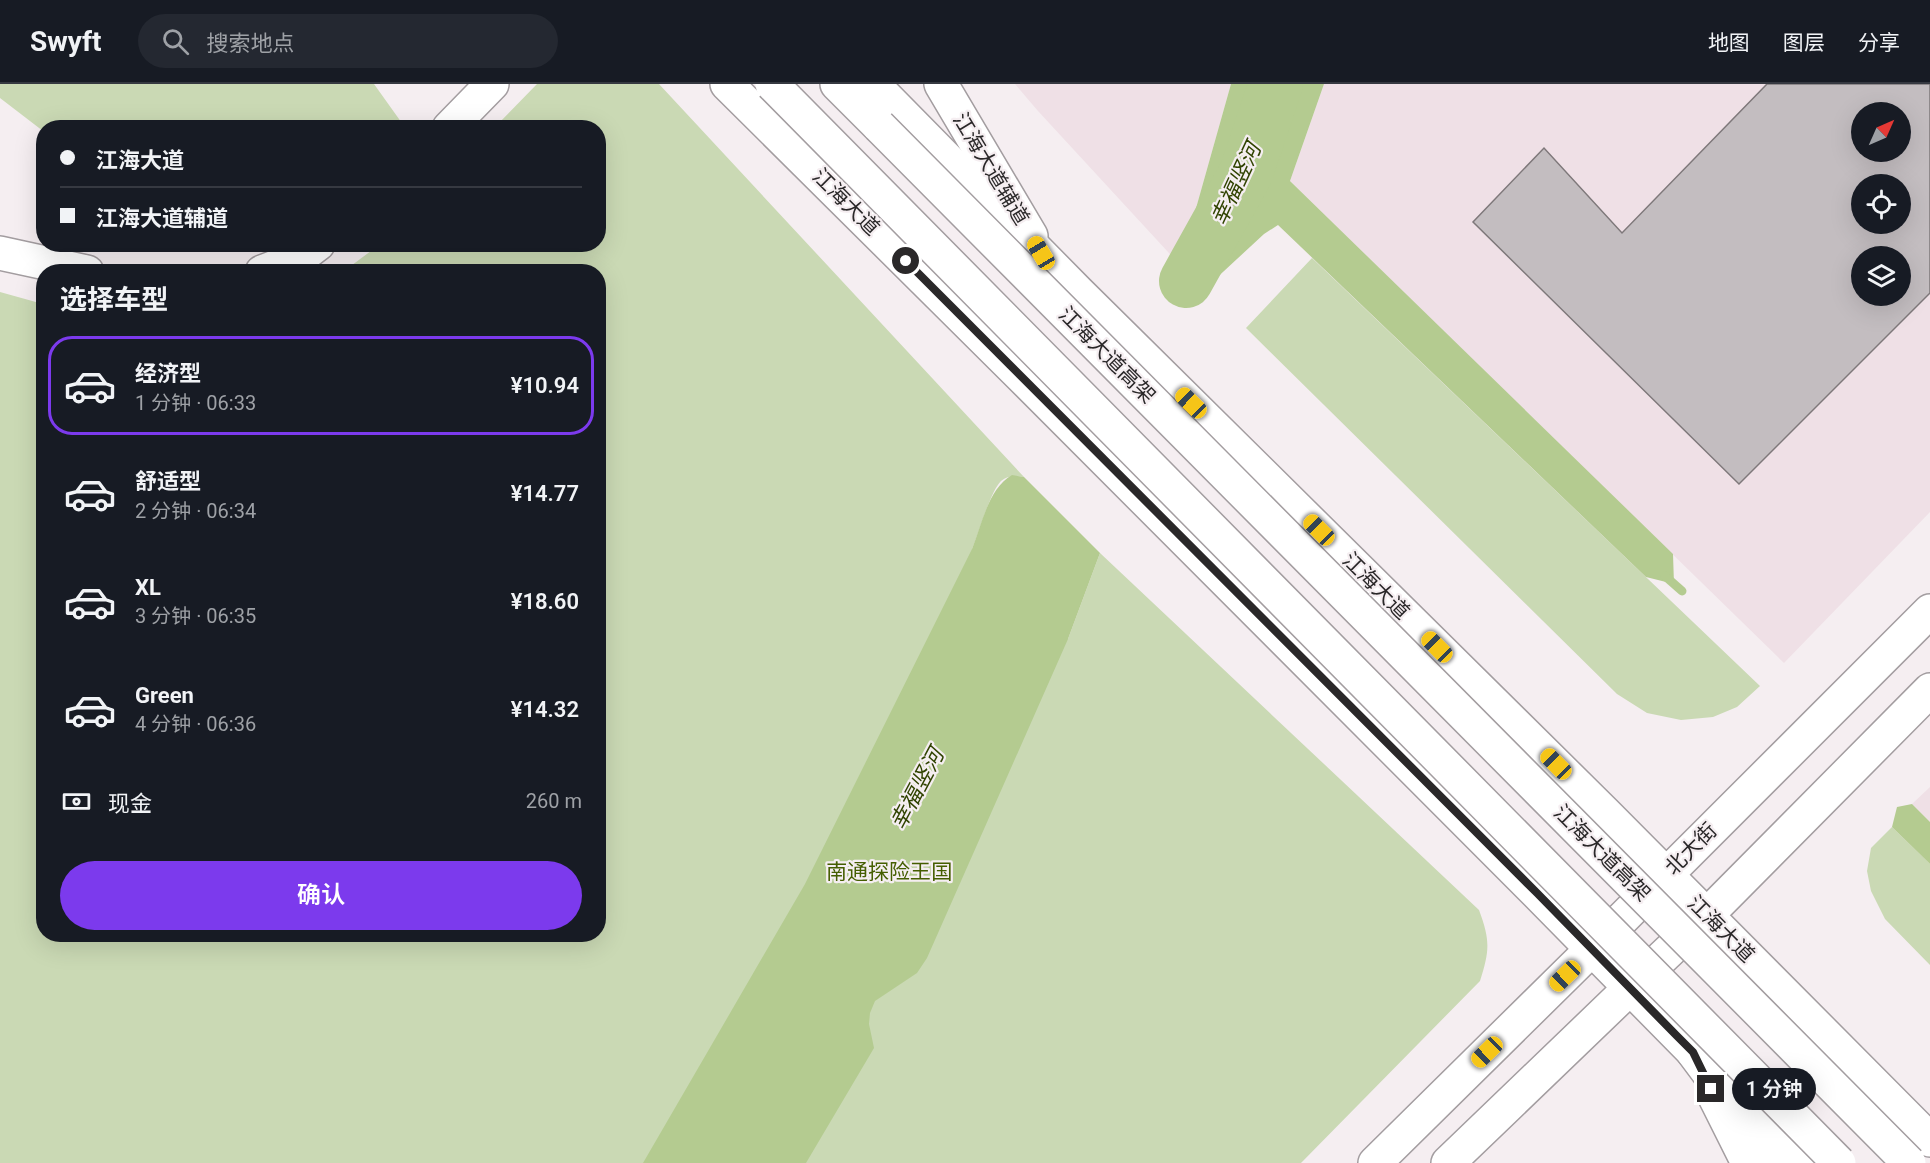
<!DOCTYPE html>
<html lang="zh">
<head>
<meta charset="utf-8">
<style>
	body { margin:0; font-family:Roboto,"Noto Sans SC",sans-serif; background:#242831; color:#f1f3f6; height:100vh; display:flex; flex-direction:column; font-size:22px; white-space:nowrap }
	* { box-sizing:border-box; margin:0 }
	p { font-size:20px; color:#9ea1a6 }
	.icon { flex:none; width:33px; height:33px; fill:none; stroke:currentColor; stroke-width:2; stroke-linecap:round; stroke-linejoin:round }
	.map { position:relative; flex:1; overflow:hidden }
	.side { position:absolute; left:36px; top:180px; width:570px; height:678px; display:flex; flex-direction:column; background:#171b24; border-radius:24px; box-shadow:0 6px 24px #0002 }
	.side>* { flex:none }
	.banner { position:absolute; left:36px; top:36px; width:570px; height:132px; border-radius:24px; box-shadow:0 6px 24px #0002; display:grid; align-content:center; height:132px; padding:0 24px; background:#171b24 }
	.needle { width:39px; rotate:45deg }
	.fabs { position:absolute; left:1851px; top:18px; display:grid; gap:12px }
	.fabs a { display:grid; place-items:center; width:60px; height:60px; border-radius:50%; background:#171b24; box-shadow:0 6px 24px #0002; font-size:30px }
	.end { position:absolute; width:27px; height:27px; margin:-14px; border:8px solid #2a2829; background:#fff; box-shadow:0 0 0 3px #fff }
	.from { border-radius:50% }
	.bubble { position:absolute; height:42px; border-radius:21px; background:#171b24; box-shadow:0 6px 24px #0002; font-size:20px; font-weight:600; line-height:42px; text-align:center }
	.car { position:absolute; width:18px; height:36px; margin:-18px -9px; border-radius:8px; box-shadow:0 0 4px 2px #0007; background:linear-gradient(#f5c518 24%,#345 0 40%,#f5c518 0 76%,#345 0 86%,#f5c518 0) }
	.banner b { display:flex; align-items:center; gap:21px; height:57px; font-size:22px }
	.banner b+b { border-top:2px solid #363941 }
	.banner i { width:15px; height:15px; background:#f1f3f6 }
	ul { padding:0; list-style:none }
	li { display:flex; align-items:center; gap:18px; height:99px; margin:0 12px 9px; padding:0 12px; border:3px solid transparent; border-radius:24px }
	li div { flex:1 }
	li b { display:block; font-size:22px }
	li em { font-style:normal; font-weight:600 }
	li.selected { border-color:#7c3aed }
	li>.icon { width:54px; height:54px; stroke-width:1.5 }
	h2 { padding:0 24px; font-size:27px; line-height:72px }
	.pay { display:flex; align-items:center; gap:15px; height:66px; padding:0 24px; font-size:22px }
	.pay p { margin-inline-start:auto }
	.action { display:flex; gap:12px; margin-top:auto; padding:12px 24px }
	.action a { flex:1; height:69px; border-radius:36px; background:#7c3aed; color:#fff; font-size:24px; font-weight:600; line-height:69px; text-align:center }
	header { display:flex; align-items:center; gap:36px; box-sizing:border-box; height:84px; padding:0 30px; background:#171b24; border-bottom:2px solid #363941 }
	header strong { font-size:28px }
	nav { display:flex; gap:33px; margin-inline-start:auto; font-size:21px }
	.search { width:420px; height:54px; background:#242831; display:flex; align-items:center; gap:15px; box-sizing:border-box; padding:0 21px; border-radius:33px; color:#9ea1a6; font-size:22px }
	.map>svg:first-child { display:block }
	.built { fill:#efe0e6; fill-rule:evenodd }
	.green { fill:#cad9b4 }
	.water { fill:#b4cb90 }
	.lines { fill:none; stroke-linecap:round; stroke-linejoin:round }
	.stream { stroke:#b4cb90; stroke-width:9 }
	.river { stroke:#b4cb90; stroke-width:54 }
	.building { fill:#c3bdc0; stroke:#7e787a; stroke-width:1.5; fill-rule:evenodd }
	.minor-casing { stroke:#a39da0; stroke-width:36 }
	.tertiary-casing { stroke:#a39da0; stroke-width:36 }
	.secondary-casing { stroke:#a39da0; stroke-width:36 }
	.primary-casing { stroke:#a39da0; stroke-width:36 }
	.trunk-casing { stroke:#a39da0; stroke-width:36 }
	.minor { stroke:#fff; stroke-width:33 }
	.tertiary { stroke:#fff; stroke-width:33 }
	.secondary { stroke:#fff; stroke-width:33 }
	.primary { stroke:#fff; stroke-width:33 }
	.trunk { stroke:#fff; stroke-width:33 }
	.trunk-bridge-casing { stroke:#a39da0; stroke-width:36; stroke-linecap:butt }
	.trunk-bridge { stroke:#fff; stroke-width:33 }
	.route { stroke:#2a2829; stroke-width:8 }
	.labels { text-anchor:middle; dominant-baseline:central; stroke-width:4.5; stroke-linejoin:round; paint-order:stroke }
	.street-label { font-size:21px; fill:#2a2829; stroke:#f5eef1 }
	.park-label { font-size:21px; fill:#455e01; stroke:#f5eef1 }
	.water-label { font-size:22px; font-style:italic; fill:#304300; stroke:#f5eef1 }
</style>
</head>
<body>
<header>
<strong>Swyft</strong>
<div class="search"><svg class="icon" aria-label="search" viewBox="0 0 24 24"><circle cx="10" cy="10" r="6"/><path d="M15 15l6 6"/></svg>搜索地点</div>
<nav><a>地图</a><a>图层</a><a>分享</a></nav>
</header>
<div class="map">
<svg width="1930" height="1079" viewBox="0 0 1930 1079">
	<rect width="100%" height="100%" fill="#f5eef1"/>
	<path class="built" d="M1015 0H1231L1180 181 1038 27Z
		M1324 0H1930V428L1784 579 1290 97ZM1862 28H1900V68H1862ZM1862 100H1900V140H1862ZM1862 172H1900V212H1862Z
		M1930 703V738L1912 720Z"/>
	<path class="green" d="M0 0H374L404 42 402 44H44L43 47 0 14Z
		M537 0H659L1024 393C1015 392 1008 391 1001 397 990 408 979 449 972 465L1068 555 1100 469 1479 826C1490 856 1490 866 1480 897L1301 1079H0V208L43 220 44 850H598V188L344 187 379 161 598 160V44L495 43Z
		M1312 174 1760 602 1737 623 1713 633 1681 636 1647 629 1617 610 1246 244Z
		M1892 743 1930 780V881L1885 835 1871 807 1867 787 1871 764Z"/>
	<path class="water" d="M1231 0H1324L1290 97 1673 470 1674 500 1646 493 1278 141 1264 150 1210 200 1189 194 1180 181Z
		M1012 391 1024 393 1100 469 1068 555 927 874 917 889 875 917 870 929 869 940 874 964 806 1079H643L805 800 972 465C982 440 988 405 1012 391Z
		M1912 720 1930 738V780L1892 743 1897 723Z"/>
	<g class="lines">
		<path class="stream" d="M1665 492 1682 507"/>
		<path class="river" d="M1186 197 1246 89 1276 0"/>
	</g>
	<path class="building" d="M1767 0H1930V209L1739 400 1473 138 1544 64 1622 149ZM1862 28H1900V68H1862ZM1862 100H1900V140H1862ZM1862 172H1900V212H1862Z"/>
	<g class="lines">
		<defs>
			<path id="minor" d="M449 44 492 0
				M0 169 87 188
				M262 188 301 173 318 160"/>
			<path id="tertiary" d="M941 0 1031 152"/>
			<path id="secondary" d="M1375 1079 1591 866
				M1448 1079 1630 904"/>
			<path id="primary" d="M727 0 1019 290 1537 809 1713 988
				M873 0 1078 208 1606 730 1930 1056
				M1591 866 1930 527
				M1630 904 1707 831 1930 606
				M1712 1007 1748 1079
				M1747 1023 1803 1079"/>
			<path id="trunk" d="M837 0 879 42
				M1693 968 1767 1067 1779 1079"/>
		</defs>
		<use href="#minor" class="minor-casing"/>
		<use href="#tertiary" class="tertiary-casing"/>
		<use href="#secondary" class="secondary-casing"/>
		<use href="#primary" class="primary-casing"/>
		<use href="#trunk" class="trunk-casing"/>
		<use href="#minor" class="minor"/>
		<use href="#tertiary" class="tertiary"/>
		<use href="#secondary" class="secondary"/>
		<use href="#primary" class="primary"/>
		<use href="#trunk" class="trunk"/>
		<defs>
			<path id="trunk-bridge" d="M772 0 1839 1079
				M879 42 1909 1079"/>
		</defs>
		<use href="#trunk-bridge" class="trunk-bridge-casing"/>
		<use href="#trunk-bridge" class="trunk-bridge"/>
	</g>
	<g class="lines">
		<path class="route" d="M906 177 1537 809 1677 952 1693 968 1711 1005"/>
	</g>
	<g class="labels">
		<g class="street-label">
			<text transform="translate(991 85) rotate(59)">江海大道辅道</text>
			<text transform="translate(846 118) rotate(45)">江海大道</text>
			<text transform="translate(1107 271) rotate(45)">江海大道高架</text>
			<text transform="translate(1376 502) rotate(45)">江海大道</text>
			<text transform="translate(1691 765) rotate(-45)">北大街</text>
			<text transform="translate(1602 769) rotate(45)">江海大道高架</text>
			<text transform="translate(1721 845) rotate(45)">江海大道</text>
		</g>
		<g class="park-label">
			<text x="889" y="788">南通探险王国</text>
		</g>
		<g class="water-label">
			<text transform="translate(1236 100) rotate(-65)">幸福竖河</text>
			<text transform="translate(917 705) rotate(-62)">幸福竖河</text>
		</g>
	</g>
</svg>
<div class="fabs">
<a><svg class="needle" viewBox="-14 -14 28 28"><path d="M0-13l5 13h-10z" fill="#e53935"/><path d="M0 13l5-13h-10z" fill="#9ea1a6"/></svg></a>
<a><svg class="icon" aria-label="locate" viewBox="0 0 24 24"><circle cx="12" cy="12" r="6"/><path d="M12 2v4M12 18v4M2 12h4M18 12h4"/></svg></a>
<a><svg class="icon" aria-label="layers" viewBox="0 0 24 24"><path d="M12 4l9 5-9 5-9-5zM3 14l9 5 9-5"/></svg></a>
</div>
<i class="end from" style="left:906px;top:177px"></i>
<i class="end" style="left:1711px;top:1005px"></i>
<div class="bubble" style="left:1732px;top:984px;width:84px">1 分钟</div>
<i class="car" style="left:1041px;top:169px;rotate:329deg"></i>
<i class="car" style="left:1191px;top:319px;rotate:314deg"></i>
<i class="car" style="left:1319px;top:446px;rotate:315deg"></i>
<i class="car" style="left:1437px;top:563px;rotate:315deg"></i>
<i class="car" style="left:1556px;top:680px;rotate:315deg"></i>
<i class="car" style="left:1565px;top:892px;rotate:226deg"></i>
<i class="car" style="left:1487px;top:968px;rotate:226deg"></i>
<div class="banner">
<b><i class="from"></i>江海大道</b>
<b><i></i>江海大道辅道</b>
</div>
<section class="side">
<h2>选择车型</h2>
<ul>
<li class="selected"><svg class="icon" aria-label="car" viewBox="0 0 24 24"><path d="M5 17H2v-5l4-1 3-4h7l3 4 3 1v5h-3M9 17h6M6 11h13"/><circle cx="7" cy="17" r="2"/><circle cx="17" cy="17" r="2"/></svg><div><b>经济型</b><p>1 分钟 · 06:33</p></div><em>¥10.94</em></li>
<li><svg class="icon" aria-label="car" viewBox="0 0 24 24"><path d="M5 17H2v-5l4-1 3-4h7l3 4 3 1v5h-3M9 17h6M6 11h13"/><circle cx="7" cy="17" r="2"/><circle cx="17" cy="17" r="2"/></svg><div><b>舒适型</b><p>2 分钟 · 06:34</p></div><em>¥14.77</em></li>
<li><svg class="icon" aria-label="car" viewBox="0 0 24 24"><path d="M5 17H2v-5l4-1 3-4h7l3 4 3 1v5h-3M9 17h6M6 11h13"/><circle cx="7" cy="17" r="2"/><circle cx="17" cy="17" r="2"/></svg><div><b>XL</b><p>3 分钟 · 06:35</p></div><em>¥18.60</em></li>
<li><svg class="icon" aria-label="car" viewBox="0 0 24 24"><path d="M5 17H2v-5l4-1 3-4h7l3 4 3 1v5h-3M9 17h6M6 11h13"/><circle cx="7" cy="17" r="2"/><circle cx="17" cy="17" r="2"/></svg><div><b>Green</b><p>4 分钟 · 06:36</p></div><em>¥14.32</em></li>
</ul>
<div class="pay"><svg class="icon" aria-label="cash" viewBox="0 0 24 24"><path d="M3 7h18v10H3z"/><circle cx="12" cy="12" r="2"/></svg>现金<p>260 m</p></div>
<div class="action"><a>确认</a></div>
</section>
</div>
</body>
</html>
